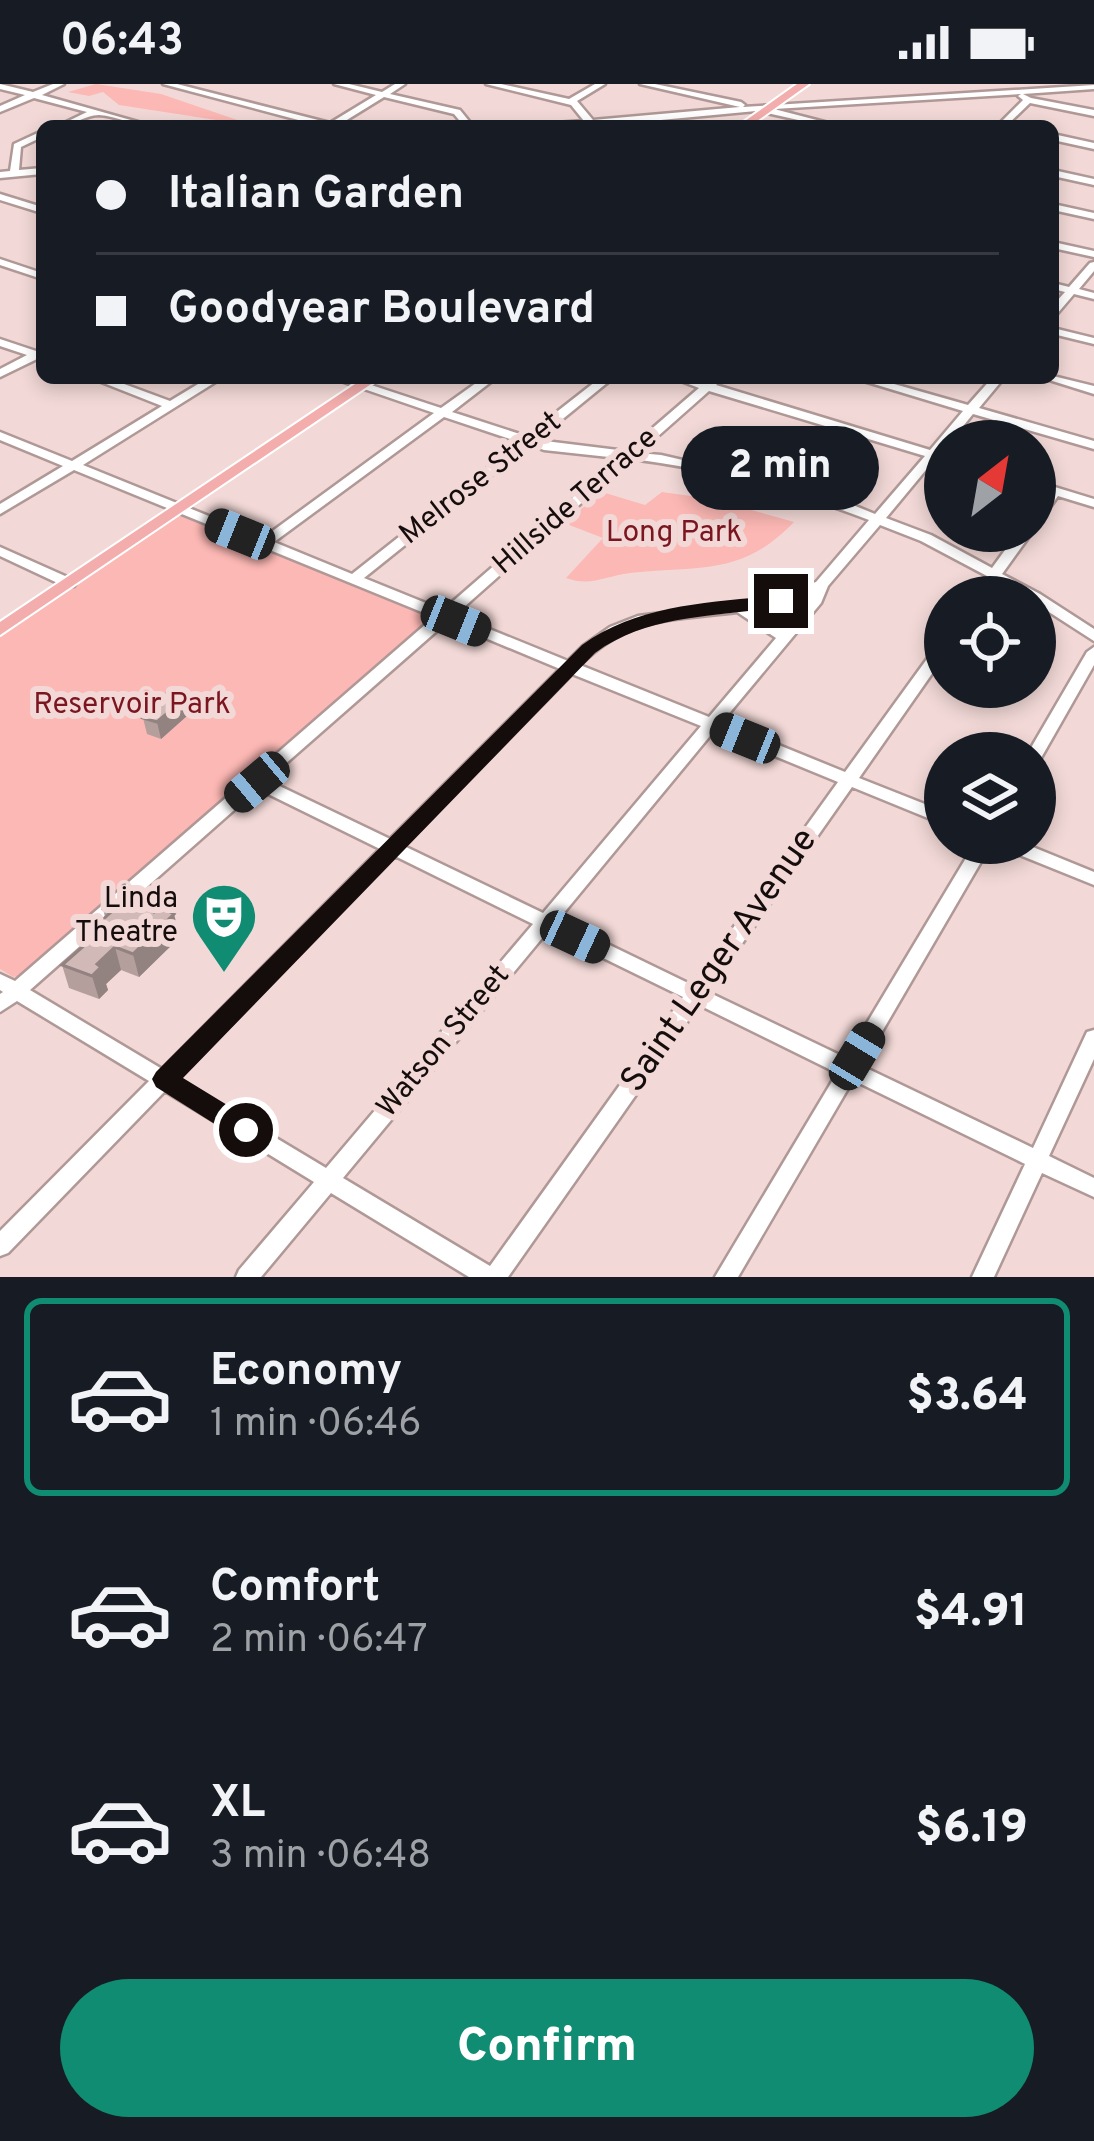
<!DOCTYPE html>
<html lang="en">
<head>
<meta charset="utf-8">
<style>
	body { margin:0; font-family:Overpass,sans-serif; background:#242831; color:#f1f3f6; height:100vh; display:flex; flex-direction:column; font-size:45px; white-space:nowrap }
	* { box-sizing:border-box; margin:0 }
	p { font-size:39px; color:#9ea1a6 }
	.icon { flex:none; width:66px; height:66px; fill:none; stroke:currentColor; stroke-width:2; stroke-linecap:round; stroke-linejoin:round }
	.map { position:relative; height:1193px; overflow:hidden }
	.details { display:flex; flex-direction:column; background:#171b24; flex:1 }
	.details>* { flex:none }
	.top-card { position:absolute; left:36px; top:36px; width:1023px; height:264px; border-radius:18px; box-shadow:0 6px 18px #0003; display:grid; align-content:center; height:264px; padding:0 60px; background:#171b24 }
	.needle { width:78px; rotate:31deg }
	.tools { position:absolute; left:924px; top:336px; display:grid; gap:24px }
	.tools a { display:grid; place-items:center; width:132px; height:132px; border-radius:50%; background:#171b24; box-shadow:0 6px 18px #0003; font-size:60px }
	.end { position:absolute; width:54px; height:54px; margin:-27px; border:15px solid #150d0c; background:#fff; box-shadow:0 0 0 6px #fff }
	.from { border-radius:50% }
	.bubble { position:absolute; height:84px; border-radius:42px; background:#171b24; box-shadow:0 6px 18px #0003; font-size:39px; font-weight:800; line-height:84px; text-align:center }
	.car { position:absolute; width:36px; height:72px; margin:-36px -18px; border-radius:15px; box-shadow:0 0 9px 3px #0007; background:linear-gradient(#222 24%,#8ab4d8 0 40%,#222 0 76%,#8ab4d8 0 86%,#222 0) }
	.top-card b { display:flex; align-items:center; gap:42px; height:114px; font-size:45px }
	.top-card b+b { border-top:3px solid #363941 }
	.top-card i { width:30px; height:30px; background:#f1f3f6 }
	ul { padding:21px 0 0; list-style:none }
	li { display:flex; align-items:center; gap:36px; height:198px; margin:0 24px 18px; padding:0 36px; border:6px solid transparent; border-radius:18px }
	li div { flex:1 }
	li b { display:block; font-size:45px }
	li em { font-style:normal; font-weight:800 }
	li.selected { border-color:#0f8c71 }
	li>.icon { width:108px; height:108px; stroke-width:1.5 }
	.action { display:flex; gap:24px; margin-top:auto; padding:24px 60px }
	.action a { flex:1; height:138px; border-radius:72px; background:#0f8c71; color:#fff; font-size:48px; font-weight:800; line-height:138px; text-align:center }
	.status { display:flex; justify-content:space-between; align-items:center; height:84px; padding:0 60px; background:#171b24; direction:ltr }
	.status svg { height:33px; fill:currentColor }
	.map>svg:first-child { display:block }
	.green { fill:#fcb8b4 }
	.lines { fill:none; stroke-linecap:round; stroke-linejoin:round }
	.minor-casing { stroke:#af9896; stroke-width:5 }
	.major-casing { stroke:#fff; stroke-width:4 }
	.minor { fill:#fff; fill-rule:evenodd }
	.major { fill:#f2adac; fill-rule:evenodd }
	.wall { fill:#b49f9d }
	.shaded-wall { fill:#928280 }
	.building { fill:#d1b9b7; stroke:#928280; stroke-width:3 }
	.route { fill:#150d0c }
	.labels { text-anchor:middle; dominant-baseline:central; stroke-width:12; stroke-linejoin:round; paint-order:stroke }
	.street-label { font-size:30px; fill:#150d0c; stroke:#f2d9d7 }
	.park-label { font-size:30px; fill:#7b151f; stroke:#f2d9d7 }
	.poi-label { font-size:30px; fill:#150d0c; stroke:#f2d9d7; text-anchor:end }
	.near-street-label { font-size:36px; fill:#150d0c; stroke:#f2d9d7 }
</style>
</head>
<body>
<div class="status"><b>06:43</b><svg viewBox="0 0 49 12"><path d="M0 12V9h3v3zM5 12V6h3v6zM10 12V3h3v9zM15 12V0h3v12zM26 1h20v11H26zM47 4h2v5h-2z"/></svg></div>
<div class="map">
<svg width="1094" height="1193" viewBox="0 0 1094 1193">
	<rect width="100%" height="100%" fill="#f2d9d7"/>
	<path class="green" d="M96 0 161 10 255 42 119 21 103 8 89 12 68 8Z
		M602 408 645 421 662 408 712 415 794 438C741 493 699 481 630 489 605 492 591 503 566 494L603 454 564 439Z
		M183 429 431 530 429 538 24 891 13 893 0 885V551Z"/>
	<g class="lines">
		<defs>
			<path id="minor" d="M0 0 33 8 53 0H64L42 11 152 42C134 42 117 32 99 31 85 31 73 42 58 42L87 28 34 14 0 28V22L25 11 0 5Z
				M163 0H177L330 39 376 11 334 0H349L382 8 395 0H405L390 10 460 26 473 42H464L454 30 384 13 337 42H321Z
				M486 0H501L569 15 595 0H605L577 17 593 36 740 23 640 0H655L741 18 745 21 743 23 1094 1V5L1023 10 1031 14 1094 26V32L1030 19 1006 42H997L1023 16 1018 12 1021 10 774 25 840 42H825L767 29 766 26 597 42H551L555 39 584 37 571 21Z
				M42 47V53L21 63 19 86 42 84V90L0 94V88L10 87 14 60Z
				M1053 50 1094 59V65L1053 56Z
				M1053 86 1094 95V101L1053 92Z
				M0 110 42 123V129L0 116Z
				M1053 120 1094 129V135L1053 126Z
				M1053 158 1094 167V173L1053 164Z
				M0 175 42 189V195L0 181Z
				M1094 178V187L1079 205 1094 209V215L1074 210 1057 230 1053 231V221L1065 208 1053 205V199L1069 203 1090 179Z
				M1053 244 1094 254V260L1053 250Z
				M0 255 36 267 42 265V276L37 275 0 293V285L27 271 0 262Z
				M1053 292 1094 302V310L1043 294H1053Z
				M91 294H108L170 317 208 294H222L83 381 263 454 434 329 332 294H350L441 324 483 294H496L452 328 526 352 600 294H613L537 356 626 367 699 304 673 294H691L705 298 710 294H723L716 301 930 366 963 327 854 294H873L968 321 992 294H1004L979 324 1094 357V365L973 330 951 357H945V364L941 369 945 370V378L935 375 886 434 931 451 992 484 1019 447H1033L1002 490 1040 510 1094 545V557L1035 519V513H1025L997 498 986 513H972L987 492 921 457 880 441 828 502 821 519 722 638 845 688 940 557 945 555V571L859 694 945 728V741L852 703 708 908 846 974 975 759H992L862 982 1033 1064 1087 948 1094 946V975L1049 1072 1094 1094V1113L1042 1089 994 1193H972L1025 1080 853 996 738 1193H715L837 989 699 921 508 1193H469L331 1109 261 1193H236L239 1186 314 1098 165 1007 8 1169 0 1172V1147L149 997 17 917 0 928V910L3 908 0 906V890L15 897 434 533 74 386 0 430V420L63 382 0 356V348L72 377 162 322ZM709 307 925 372 875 430 821 408 661 371 639 369ZM444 333 519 358 352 490 274 458ZM530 361 544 366 618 374 443 526 364 494ZM631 375C709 384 797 408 869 436L816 498 761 517 638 532 610 543 583 562 568 577 455 531ZM811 509 809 515 783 546 753 527 768 524ZM737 528 776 554 709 633 580 581C628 532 673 536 737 528ZM447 538 560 585 390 755 267 696ZM572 590 701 642 543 829 404 762ZM714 647 838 698 692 901 558 836ZM258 705 380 765 162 985 30 906ZM395 772 533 840 326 1084 178 995ZM548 847 683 913 490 1182 343 1094Z
				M1035 397 1094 415V423L1058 412 1040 437 1035 438V425L1047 409 1035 405Z
				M0 463 74 496 76 499 74 502H64L0 472Z
				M1094 563V581L1041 674 1035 675V669H1028L1087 568Z
				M998 759H1023L1094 788V801L1000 763Z"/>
			<path id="major" d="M797 0H809L750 42H738Z
				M364 294H380L0 551V538Z"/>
		</defs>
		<use href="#minor" class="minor-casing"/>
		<use href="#major" class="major-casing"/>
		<use href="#minor" class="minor"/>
		<use href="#major" class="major"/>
	</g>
	<path class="wall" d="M185 614 188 631 161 655 147 650 143 634Z
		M103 825 180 853 139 893 121 886 106 900 108 906 99 915 69 904 62 881 91 856 89 848 105 833Z"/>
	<path class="shaded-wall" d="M185 614 188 631 161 655 157 638Z
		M174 830 180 853 139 893 133 870Z
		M115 863 121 886 106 900 108 906 99 915 92 892 97 880Z"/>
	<path class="building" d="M169 607 185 614 157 638 143 634Z
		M124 815 154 828 161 823 174 830 133 870 115 863 97 880 101 883 92 892 62 881 95 852 89 848 110 829 103 825 109 818 116 822Z"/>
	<path class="route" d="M781 511 788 513V521C719 535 654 527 595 569L183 994 255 1038 259 1046 255 1054H237L156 1003 152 995 156 988 582 561C641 519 711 519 781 511Z"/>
	<defs>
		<symbol id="theatre-pin" viewBox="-11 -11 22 30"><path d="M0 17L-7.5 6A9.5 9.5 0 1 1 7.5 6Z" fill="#0f8c71" stroke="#f2d9d7"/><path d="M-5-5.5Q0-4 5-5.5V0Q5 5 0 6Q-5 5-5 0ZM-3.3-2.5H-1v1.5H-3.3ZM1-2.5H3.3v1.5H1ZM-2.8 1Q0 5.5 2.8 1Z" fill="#fff"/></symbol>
	</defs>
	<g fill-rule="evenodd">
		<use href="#theatre-pin" x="186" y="794" width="76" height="104"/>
	</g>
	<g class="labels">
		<g class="street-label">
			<text transform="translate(481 395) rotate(-38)">Melrose Street</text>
			<text transform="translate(576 418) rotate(-41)">Hillside Terrace</text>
			<text transform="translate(444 958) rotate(-50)">Watson Street</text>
		</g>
		<g class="park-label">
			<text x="674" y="449">Long Park</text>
			<text x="132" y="621">Reservoir Park</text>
		</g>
		<g class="poi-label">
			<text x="178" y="815">Linda<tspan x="178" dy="34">Theatre</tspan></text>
		</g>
		<g class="near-street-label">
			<text transform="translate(720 877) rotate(-55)">Saint Leger Avenue</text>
		</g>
	</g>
</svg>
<div class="tools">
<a><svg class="needle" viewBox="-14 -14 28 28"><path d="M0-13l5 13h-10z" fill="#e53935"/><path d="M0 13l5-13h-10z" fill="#9ea1a6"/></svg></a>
<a><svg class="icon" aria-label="locate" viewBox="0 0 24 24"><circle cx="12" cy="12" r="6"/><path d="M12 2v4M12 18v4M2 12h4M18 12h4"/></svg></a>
<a><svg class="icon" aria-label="layers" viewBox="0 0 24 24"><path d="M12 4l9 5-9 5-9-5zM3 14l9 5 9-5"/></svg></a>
</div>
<i class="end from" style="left:246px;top:1046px"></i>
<i class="end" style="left:781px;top:517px"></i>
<div class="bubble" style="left:681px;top:342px;width:198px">2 min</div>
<i class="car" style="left:240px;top:450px;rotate:292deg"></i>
<i class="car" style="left:456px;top:537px;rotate:112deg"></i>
<i class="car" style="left:745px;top:654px;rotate:292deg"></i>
<i class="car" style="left:257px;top:698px;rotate:230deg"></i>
<i class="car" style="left:575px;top:853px;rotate:115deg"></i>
<i class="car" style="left:857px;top:972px;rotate:31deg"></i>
<div class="top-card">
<b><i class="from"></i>Italian Garden</b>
<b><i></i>Goodyear Boulevard</b>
</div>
</div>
<section class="details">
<ul>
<li class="selected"><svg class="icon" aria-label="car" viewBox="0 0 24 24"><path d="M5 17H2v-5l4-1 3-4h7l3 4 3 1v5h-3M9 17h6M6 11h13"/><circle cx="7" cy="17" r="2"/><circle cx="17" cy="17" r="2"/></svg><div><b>Economy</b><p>1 min · 06:46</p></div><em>$3.64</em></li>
<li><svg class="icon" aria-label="car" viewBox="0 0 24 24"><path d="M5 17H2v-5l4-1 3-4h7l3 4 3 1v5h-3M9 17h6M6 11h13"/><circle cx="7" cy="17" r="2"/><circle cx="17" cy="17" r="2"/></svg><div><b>Comfort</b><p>2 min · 06:47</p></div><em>$4.91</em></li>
<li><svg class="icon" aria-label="car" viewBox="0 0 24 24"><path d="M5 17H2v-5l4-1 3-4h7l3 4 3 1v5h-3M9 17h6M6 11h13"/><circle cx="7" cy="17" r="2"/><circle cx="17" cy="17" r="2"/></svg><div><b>XL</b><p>3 min · 06:48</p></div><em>$6.19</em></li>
</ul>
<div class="action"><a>Confirm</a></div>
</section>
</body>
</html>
